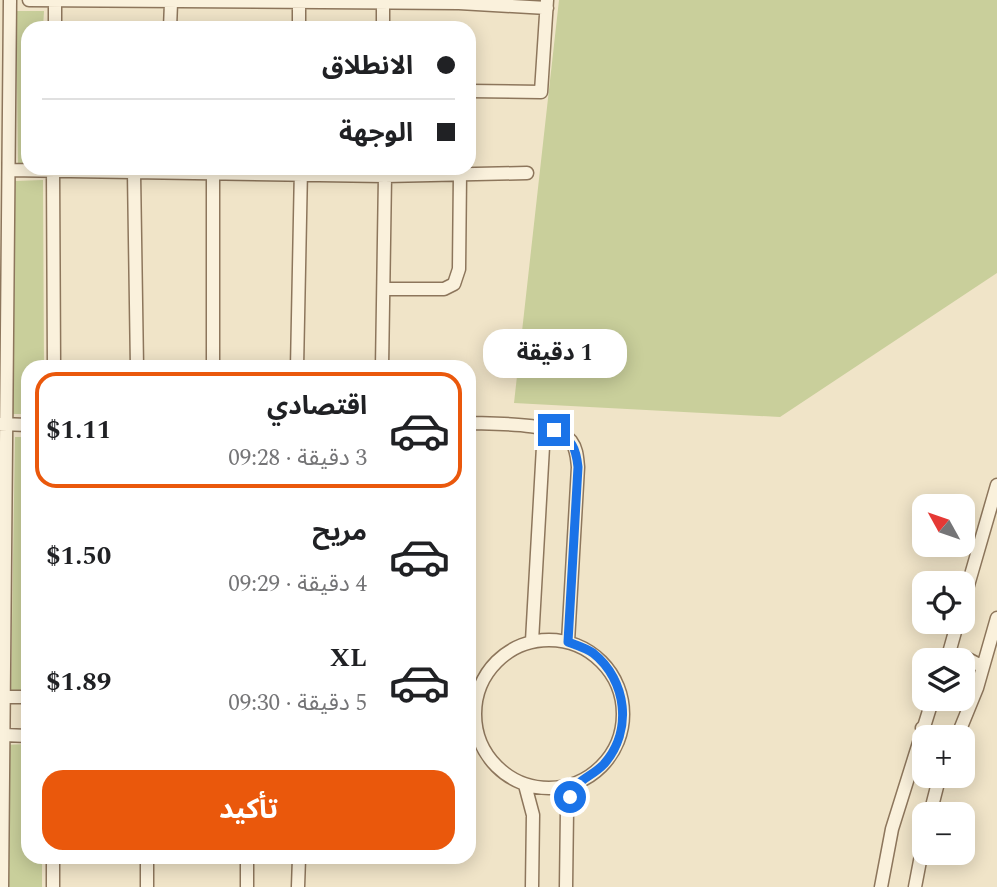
<!DOCTYPE html>
<html lang="ar">
<head>
<meta charset="utf-8">
<style>
	body { margin:0; font-family:Spectral,"Noto Sans Arabic",serif; background:#f2f2f2; color:#202124; direction:rtl; height:100vh; display:flex; flex-direction:column; font-size:26px; white-space:nowrap }
	* { box-sizing:border-box; margin:0 }
	p { font-size:23px; color:#757577 }
	.icon { flex:none; width:38px; height:38px; fill:none; stroke:currentColor; stroke-width:2; stroke-linecap:round; stroke-linejoin:round }
	.map { position:relative; flex:1; overflow:hidden; direction:ltr }
	.drawer { position:absolute; left:21px; top:360px; width:455px; height:504px; display:flex; flex-direction:column; background:#fff; border-radius:21px; box-shadow:0 4px 18px #0003; direction:rtl }
	.drawer>* { flex:none }
	.guide { position:absolute; left:21px; top:21px; width:455px; height:154px; border-radius:21px; box-shadow:0 4px 18px #0003; direction:rtl; display:grid; align-content:center; height:154px; padding:0 21px; background:#fff }
	.needle { width:46px; rotate:310deg }
	.controls { position:absolute; left:912px; top:494px; display:grid; gap:14px }
	.controls a { display:grid; place-items:center; width:63px; height:63px; border-radius:14px; background:#fff; box-shadow:0 4px 18px #0003; font-size:35px }
	.end { position:absolute; width:32px; height:32px; margin:-16px; border:9px solid #1a73e8; background:#fff; box-shadow:0 0 0 4px #fff }
	.from { border-radius:50% }
	.bubble { position:absolute; height:49px; border-radius:21px; background:#fff; box-shadow:0 4px 18px #0003; font-size:23px; font-weight:700; line-height:49px; text-align:center; direction:rtl }
	.guide b { display:flex; align-items:center; gap:24px; height:66px; font-size:26px }
	.guide b+b { border-top:2px solid #e0e0e0 }
	.guide i { width:18px; height:18px; background:#202124 }
	ul { padding:12px 0 0; list-style:none }
	li { display:flex; align-items:center; gap:21px; height:116px; margin:0 14px 10px; padding:0 7px; border:4px solid transparent; border-radius:21px }
	li div { flex:1 }
	li b { display:block; font-size:26px }
	li em { font-style:normal; font-weight:700 }
	li.current { border-color:#ea580c }
	li>.icon { width:63px; height:63px; stroke-width:1.5 }
	.primary-button { display:flex; gap:14px; margin-top:auto; padding:14px 21px }
	.primary-button a { flex:1; height:80px; border-radius:21px; background:#ea580c; color:#fff; font-size:28px; font-weight:700; line-height:80px; text-align:center }
	.map>svg:first-child { display:block }
	.green { fill:#c9cf9b }
	.lines { fill:none; stroke-linecap:round; stroke-linejoin:round }
	.minor-casing { stroke:#8d765c; stroke-width:15 }
	.minor { stroke:#faf1dc; stroke-width:12 }
	.route { stroke:#1a73e8; stroke-width:9 }
</style>
</head>
<body>
<div class="map">
<svg width="997" height="887" viewBox="0 0 997 887">
	<rect width="100%" height="100%" fill="#f0e4c8"/>
	<path class="green" d="M559 0H997V273L780 417 514 403Z
		M16 11H44L43 28H28V163H18Z
		M43 180 44 367 28 368V414H13L15 181Z
		M15 437H28V691L11 690Z
		M28 744V858H42V887H6L3 745Z"/>
	<g class="lines">
		<defs>
			<path id="minor" d="M29 0 459 3 547 8
				M299 0V28
				M383 0V28
				M55 28V0
				M170 28 171 3
				M469 91 541 92 547 0
				M53 168 54 368
				M9 170 385 176 527 173
				M134 173 137 368
				M213 173V368
				M384 289H444L454 284 459 269 460 174
				M297 368 301 168
				M382 368 385 176
				M469 423C494 424 554 422 571 441 577 449 577 458 578 467L568 642
				M0 424 28 425
				M962 606 997 485
				M475 714a74 74 0 1 1 148 0a74 74 0 1 1-148 0Z
				M532 641 544 429
				M947 660 958 621
				M952 660 966 658 983 667
				M4 697H28
				M922 728 934 737
				M4 735 28 736
				M957 737 977 688 997 618
				M525 785 533 815 532 887
				M930 814 940 775
				M53 858V887
				M2 887 10 0
				M147 887V858
				M247 887V858
				M298 887 299 858
				M566 887 567 810 575 785
				M881 887 892 829 933 698
				M915 887 924 840"/>
		</defs>
		<use href="#minor" class="minor-casing"/>
		<use href="#minor" class="minor"/>
	</g>
	<g class="lines">
		<path class="route" d="M554 430C572 439 576 448 578 467L568 642C576 645 586 648 593 653 627 680 633 731 604 764 591 778 577 778 570 797"/>
	</g>
</svg>
<div class="controls">
<a><svg class="needle" viewBox="-14 -14 28 28"><path d="M0-13l5 13h-10z" fill="#e53935"/><path d="M0 13l5-13h-10z" fill="#757577"/></svg></a>
<a><svg class="icon" aria-label="locate" viewBox="0 0 24 24"><circle cx="12" cy="12" r="6"/><path d="M12 2v4M12 18v4M2 12h4M18 12h4"/></svg></a>
<a><svg class="icon" aria-label="layers" viewBox="0 0 24 24"><path d="M12 4l9 5-9 5-9-5zM3 14l9 5 9-5"/></svg></a>
<a>+</a>
<a>−</a>
</div>
<i class="end from" style="left:570px;top:797px"></i>
<i class="end" style="left:554px;top:430px"></i>
<div class="bubble" style="left:483px;top:329px;width:144px">1 دقيقة</div>
<div class="guide">
<b><i class="from"></i>الانطلاق</b>
<b><i></i>الوجهة</b>
</div>
<section class="drawer">
<ul>
<li class="current"><svg class="icon" aria-label="car" viewBox="0 0 24 24"><path d="M5 17H2v-5l4-1 3-4h7l3 4 3 1v5h-3M9 17h6M6 11h13"/><circle cx="7" cy="17" r="2"/><circle cx="17" cy="17" r="2"/></svg><div><b>اقتصادي</b><p>3 دقيقة · 09:28</p></div><em>$1.11</em></li>
<li><svg class="icon" aria-label="car" viewBox="0 0 24 24"><path d="M5 17H2v-5l4-1 3-4h7l3 4 3 1v5h-3M9 17h6M6 11h13"/><circle cx="7" cy="17" r="2"/><circle cx="17" cy="17" r="2"/></svg><div><b>مريح</b><p>4 دقيقة · 09:29</p></div><em>$1.50</em></li>
<li><svg class="icon" aria-label="car" viewBox="0 0 24 24"><path d="M5 17H2v-5l4-1 3-4h7l3 4 3 1v5h-3M9 17h6M6 11h13"/><circle cx="7" cy="17" r="2"/><circle cx="17" cy="17" r="2"/></svg><div><b>XL</b><p>5 دقيقة · 09:30</p></div><em>$1.89</em></li>
</ul>
<div class="primary-button"><a>تأكيد</a></div>
</section>
</div>
</body>
</html>
